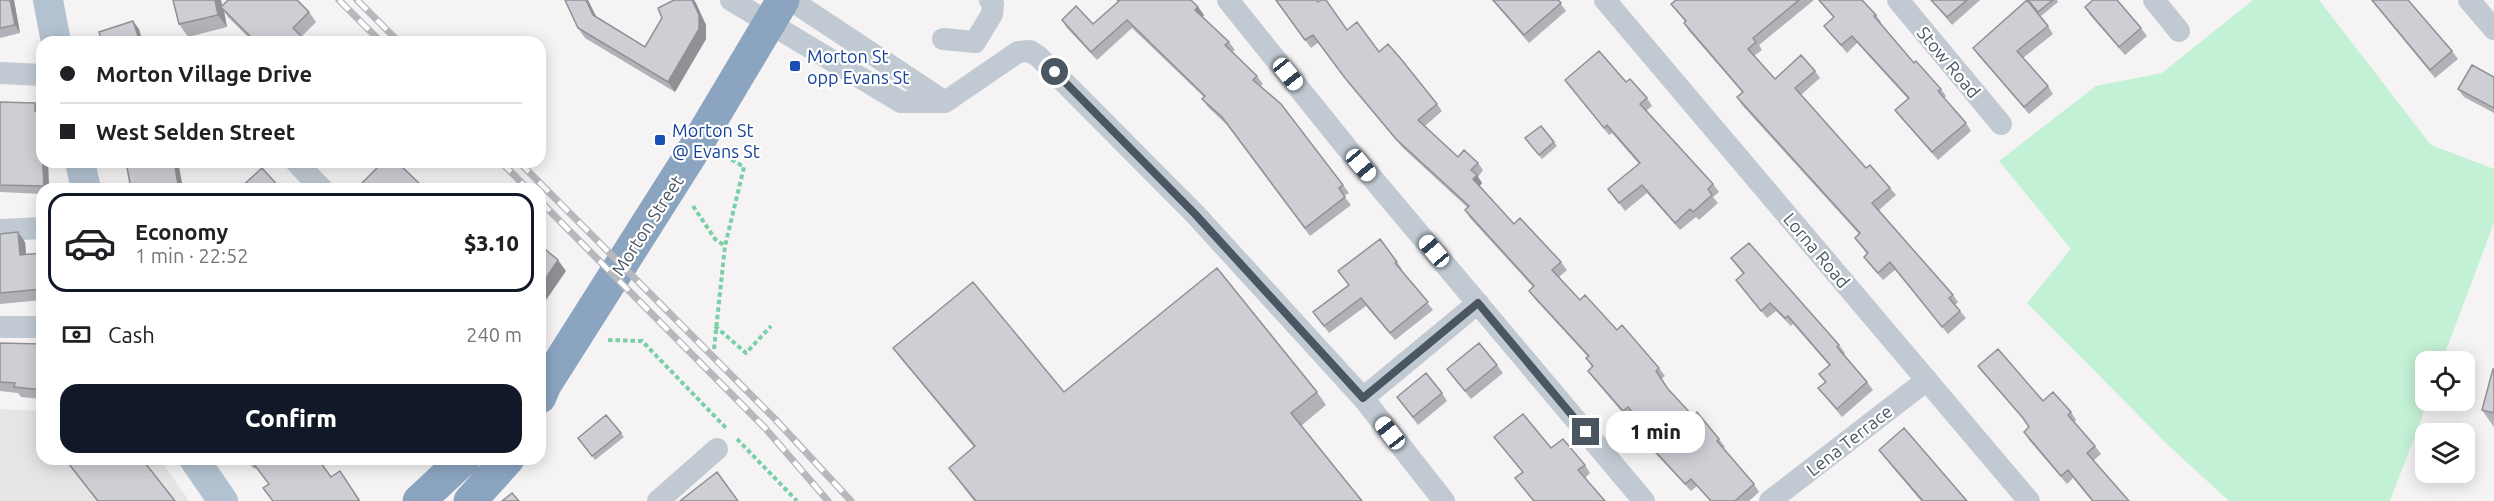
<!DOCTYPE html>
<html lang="en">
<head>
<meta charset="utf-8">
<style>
	body { margin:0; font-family:Ubuntu,sans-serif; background:#f2f2f2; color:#202124; height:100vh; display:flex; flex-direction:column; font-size:22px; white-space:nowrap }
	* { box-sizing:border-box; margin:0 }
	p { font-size:20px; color:#757577 }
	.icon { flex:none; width:33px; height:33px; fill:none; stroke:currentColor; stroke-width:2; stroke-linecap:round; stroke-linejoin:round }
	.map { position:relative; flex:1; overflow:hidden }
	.details { position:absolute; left:36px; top:183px; width:510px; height:282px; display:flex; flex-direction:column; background:#fff; border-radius:18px; box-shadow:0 3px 15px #0003 }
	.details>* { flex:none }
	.banner { position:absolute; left:36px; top:36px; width:510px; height:132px; border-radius:18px; box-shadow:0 3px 15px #0003; display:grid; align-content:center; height:132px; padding:0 24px; background:#fff }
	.buttons { position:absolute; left:2415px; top:351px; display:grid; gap:12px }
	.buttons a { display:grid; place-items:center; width:60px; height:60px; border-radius:12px; background:#fff; box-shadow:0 3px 15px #0003; font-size:30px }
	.end { position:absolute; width:27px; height:27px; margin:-14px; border:8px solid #4a5661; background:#fff; box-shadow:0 0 0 3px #fff }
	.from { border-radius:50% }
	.bubble { position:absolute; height:42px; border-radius:18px; background:#fff; box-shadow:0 3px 15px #0003; font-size:20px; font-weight:800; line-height:42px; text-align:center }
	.car { position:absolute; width:18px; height:36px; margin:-18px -9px; border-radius:8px; box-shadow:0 0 4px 2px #0007; background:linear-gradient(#fff 24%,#345 0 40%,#fff 0 76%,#345 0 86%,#fff 0) }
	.banner b { display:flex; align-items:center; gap:21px; height:57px; font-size:22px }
	.banner b+b { border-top:2px solid #e0e0e0 }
	.banner i { width:15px; height:15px; background:#202124 }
	ul { padding:10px 0 0; list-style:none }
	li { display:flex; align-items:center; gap:18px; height:99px; margin:0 12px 9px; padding:0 12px; border:3px solid #e0e0e0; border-radius:18px }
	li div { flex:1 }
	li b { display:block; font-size:22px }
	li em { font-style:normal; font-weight:800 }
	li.active { border-color:#111827 }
	li>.icon { width:54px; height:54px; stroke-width:1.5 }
	.pay { display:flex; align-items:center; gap:15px; height:66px; padding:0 24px; font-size:22px }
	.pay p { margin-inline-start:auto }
	.cta { display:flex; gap:12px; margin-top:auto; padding:12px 24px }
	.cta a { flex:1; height:69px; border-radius:18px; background:#111827; color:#fff; font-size:24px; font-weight:800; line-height:69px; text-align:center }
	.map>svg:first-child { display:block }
	.education { fill:#e6e4e5 }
	.green { fill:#c3f1d5 }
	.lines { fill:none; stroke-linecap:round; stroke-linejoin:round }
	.path { stroke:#7ad0a6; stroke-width:4; stroke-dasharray:4.5 3; stroke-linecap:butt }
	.minor { stroke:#c1cad2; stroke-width:22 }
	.major { stroke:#b3c2d1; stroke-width:30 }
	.highway { stroke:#8ba5c1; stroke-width:33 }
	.rail-casing { stroke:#b5b8bd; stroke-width:7 }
	.rail { stroke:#fff; stroke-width:4.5; stroke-dasharray:14; stroke-linecap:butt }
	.wall { fill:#b0b2b7 }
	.shaded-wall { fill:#909195 }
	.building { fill:#cdcfd5; stroke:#909195; stroke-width:1.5 }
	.route { stroke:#4a5661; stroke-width:8 }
	.transit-dot { fill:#1a4fb4; stroke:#fff; stroke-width:2 }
	.labels { text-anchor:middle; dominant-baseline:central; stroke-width:4.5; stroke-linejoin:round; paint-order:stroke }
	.transit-label { font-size:18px; fill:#164399; stroke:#fff; text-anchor:start }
	.street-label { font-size:18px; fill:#4a5661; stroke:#fff }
</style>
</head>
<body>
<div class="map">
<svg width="2494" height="501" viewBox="0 0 2494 501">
	<rect width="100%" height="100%" fill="#f5f3f3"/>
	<path class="education" d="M0 409 42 411V459H160L189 501H0Z"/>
	<path class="green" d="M2253 0H2319L2431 145 2494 169V223L2442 361 2426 362 2428 401 2390 501H2229L2169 446 2027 303 2071 249 1999 161 2096 86 2162 73Z"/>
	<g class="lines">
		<path class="path" d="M693 206 715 239 725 246
			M715 326 746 353 771 326
			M608 340 642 341 727 429
			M714 349 725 246 744 167 724 155
			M737 439 797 501"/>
		<path class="minor" d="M731 0 901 102H945L1018 52 1030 51 1039 57 1195 214 1363 398 1444 501
			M791 0 945 102
			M1228 0 1347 148 1644 501
			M1605 0 2029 501
			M1898 0 2001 124
			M2154 0 2179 31
			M2469 0 2494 29
			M943 39 975 42 992 14 993 4 990 0
			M0 73 42 75
			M296 162 322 189
			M0 230 42 228
			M0 327H42
			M1363 398 1478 303
			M658 501 717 449
			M1770 501 1927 380"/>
		<path class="major" d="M48 0 56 42
			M80 162 86 189
			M194 459 223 501"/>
		<path class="highway" d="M540 397 545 385 690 156 783 0
			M419 501 464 459
			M470 501 508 459"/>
		<defs>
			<path id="rail" d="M339 0 381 42
				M357 0 399 42
				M501 162 528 189
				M519 162 775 419 851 501
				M540 201 765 428 828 501"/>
		</defs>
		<use href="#rail" class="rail-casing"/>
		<use href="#rail" class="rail"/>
	</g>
	<path class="wall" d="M0 0H14L20 33 0 38Z
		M173 0H221L222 5 309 12 316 22 301 37 307 42H253L228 17 224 11 227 27 188 37 179 24Z
		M565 0H588L596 17 645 47 674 0H694L706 25V39L675 92 585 38 578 28Z
		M1116 0H1191L1198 7 1204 15 1202 17 1229 42 1235 50 1232 52 1257 76 1263 84 1260 86 1343 185 1349 193 1344 196 1351 205 1310 236 1227 125 1208 107 1202 99 1204 97 1132 28 1097 60 1067 28 1062 20 1093 24 1118 2Z
		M1275 0 1347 30 1379 52 1437 104 1442 111 1425 126 1458 157 1478 163 1483 170 1478 177 1482 183 1479 186 1514 224 1561 262 1567 270 1559 277 1580 300 1617 330 1659 368 1665 376 1661 379 1668 389 1693 416 1719 439 1725 447 1723 448 1754 484 1759 492 1749 501H1710L1697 486 1691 491 1651 449 1646 441 1652 435 1634 415 1628 419 1593 378 1588 371 1592 367 1586 358 1588 357 1534 298 1529 291 1533 287 1470 218 1465 210 1468 208 1402 147 1351 86 1319 42 1311 48Z
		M1492 0H1558L1566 11 1529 43Z
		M1676 0H1814L1759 45 1762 50 1754 56 1775 79 1815 71 1820 78 1801 95 1866 168 1890 188 1896 195 1879 210 1953 295 1958 302 1955 305 1966 318 1948 334 1895 270 1883 280 1869 264 1864 257 1867 254 1855 238 1859 234 1742 105 1737 97 1742 92 1689 31 1684 23 1685 21 1671 4Z
		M1818 0H1862L1876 15 1881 22 1880 23 1914 63 1941 89 1946 96 1944 98 1966 123 1971 131 1938 160 1901 118 1895 110 1908 99 1857 43 1847 53 1824 26 1834 18Z
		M1931 0H1980L1952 25Z
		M2028 0H2057L2058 2 2041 16Z
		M2371 0H2408L2452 51 2458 59 2435 78Z
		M2085 7 2141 28 2147 36 2125 55 2090 15Z
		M2048 26 2053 34 2023 58 2048 86 2053 94 2029 114 1978 55 1973 48Z
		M2494 77V113L2464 97 2458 89Z
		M1565 80 1626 82 1647 98 1652 106 1646 111 1713 184 1719 192 1713 197 1718 203 1699 220 1696 217 1680 230 1647 193 1625 211 1608 189 1639 164 1612 133 1609 135Z
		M0 102 41 111 42 115V162H48L49 189H42V194L0 192Z
		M1541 126 1557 146 1542 159 1528 142Z
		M126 162H202L179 167 183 189H131Z
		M0 234 25 242 26 255 42 253V300L0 304Z
		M1380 239 1402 269 1401 270 1433 310 1395 340 1366 306 1329 333 1313 312 1348 285Z
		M1731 258 1839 345 1845 353 1844 354 1867 382 1873 390 1842 417 1818 388 1825 382 1819 374 1829 365 1793 324 1791 326 1776 311 1767 318 1736 280 1743 274Z
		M0 343 42 344V399L21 397 18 393 0 391Z
		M893 348 1064 392H1317L1326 405 1301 426 1362 501H974L949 468 974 447 903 361Z
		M1497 365 1503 373 1471 399 1447 369Z
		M1978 366 2043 401 2071 412 2076 420 2074 422 2095 446 2101 454 2093 461 2129 501H2092L2073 478 2067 484 2029 440 2024 432 2029 427 2026 422 1983 373Z
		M2494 370V427L2482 410Z
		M1442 393 1447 401 1418 425 1397 397Z
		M606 415 624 437 595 460 578 438Z
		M1494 437 1551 448 1585 465 1590 473 1585 478 1605 501H1533L1515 478 1522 472Z
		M1879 450 1967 501H1921L1884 457Z
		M64 459H142L175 501H97Z
		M246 459H318L331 477 340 471 360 501H273L269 484 257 469 253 468Z"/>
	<path class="shaded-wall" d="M10 0H14L20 33 15 25Z
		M215 0H221L223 9 221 7 224 11 227 27 218 15Z
		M586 0H588L600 24 593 15Z
		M692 0H694L696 3 706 25V39L675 92 668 82Z
		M1198 7 1204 15 1201 18 1195 10Z
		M133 21 139 29 143 42H140Z
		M35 103 41 111 42 115V155L38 150 35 111Z
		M43 162H48L49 189H46L44 186Z
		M174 162H176L179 167 183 189H179Z
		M1477 175 1482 183 1479 187 1473 179Z
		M18 232 25 242 27 266 20 255Z
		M558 260 566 271 540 309V287Z"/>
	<path class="building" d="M0 0H10L15 25 0 28Z
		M173 0H215L218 15 179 24Z
		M228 0H297L309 12 293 28 307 42H256L221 7Z
		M565 0H586L593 15 645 47 662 18 658 8 674 0H692L699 15V29L668 82 578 28Z
		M1118 0H1191L1198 7 1195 10 1229 42 1225 45 1257 76 1253 80 1281 104 1343 185 1339 188 1345 197 1305 228 1222 117 1202 99 1205 96 1127 20 1091 52 1062 20 1076 6 1093 24 1119 1Z
		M1276 0H1317L1318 2 1321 0H1326L1347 30 1357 22 1379 52 1388 44 1401 59 1437 104 1418 120 1458 157 1464 150 1478 163 1471 170 1477 175 1473 179 1514 224 1520 218 1561 262 1552 270 1580 300 1585 295 1617 330 1622 325 1659 368 1656 371 1668 389 1693 416 1697 412 1719 439 1717 441 1754 484 1735 501H1711L1691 479 1685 484 1646 441 1653 435 1628 407 1623 411 1588 371 1593 366 1586 358 1589 356 1529 291 1534 286 1465 210 1469 206 1396 139 1345 78 1313 35 1305 40Z
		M1493 0H1558L1561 3 1524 35Z
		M1676 0H1799L1753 38 1756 42 1748 49 1775 79 1801 55 1815 71 1795 88 1866 168 1870 165 1890 188 1872 203 1953 295 1949 298 1960 311 1942 327 1890 262 1878 273 1864 257 1868 253 1855 238 1860 233 1737 97 1743 92 1684 23 1686 21 1671 4Z
		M1819 0H1862L1876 15 1874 16 1914 63 1916 61 1941 89 1938 91 1966 123 1932 152 1895 110 1909 98 1852 36 1841 45 1824 26 1834 17Z
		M1931 0H1967L1947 17Z
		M2027 0 2048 26 2017 51 2048 86 2024 107 1973 48Z
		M2028 0H2053L2038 12Z
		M2093 0H2117L2141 28 2119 47 2085 7Z
		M2372 0H2408L2452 51 2430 70Z
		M133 21 140 42H102L99 32Z
		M1599 51 1626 82 1630 79 1647 98 1640 104 1713 184 1708 189 1712 195 1693 212 1690 209 1675 223 1642 185 1619 203 1608 189 1640 163 1607 125 1604 128 1565 80Z
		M2472 65 2494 77V108L2458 89Z
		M0 102 35 103V111L40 112 38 150H42L44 186 0 185Z
		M1541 126 1554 142 1539 155 1525 138Z
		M126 162H174L179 189H131Z
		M383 162H397L425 189H368L362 183Z
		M262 168 281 189H241L240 188Z
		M18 232 20 255 42 253V289L0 293V234Z
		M1380 239 1397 262 1395 263 1428 302 1390 333 1361 298 1324 326 1313 312 1349 285 1338 271Z
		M1749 243 1839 345 1837 347 1867 382 1837 409 1818 388 1826 382 1819 374 1830 365 1788 316 1785 318 1770 303 1761 311 1736 280 1744 273 1731 258Z
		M540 245 558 260 540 287Z
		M1217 268 1317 392 1291 413 1362 501H976L949 468 975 446 893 348 973 282 1064 392Z
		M0 343 42 344V390L14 387 15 383 0 382Z
		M1479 343 1497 365 1465 391 1447 369Z
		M1998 349 2043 401 2053 392 2071 412 2068 415 2095 446 2087 453 2129 501H2093L2068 470 2061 476 2024 432 2029 427 2023 418 1978 366Z
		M2493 369 2494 370V413L2482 410Z
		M1426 373 1442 393 1413 417 1397 397Z
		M1523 414 1551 448 1563 439 1585 465 1578 470 1605 501H1534L1515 478 1523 472 1494 437Z
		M606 415 621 433 592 456 578 438Z
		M1904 428 1967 501H1923L1879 450Z
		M65 459H142L175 501H98Z
		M250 459H318L331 477 340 471 359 500 357 501H273L263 488 269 484Z
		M717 472 738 501H680Z
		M512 493 519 501H502Z"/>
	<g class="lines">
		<path class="route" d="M1055 72 1195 214 1363 398 1478 303 1586 432"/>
	</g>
	<g class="transit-dot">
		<rect x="789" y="60" width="12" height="12" rx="3"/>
		<rect x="654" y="134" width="12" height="12" rx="3"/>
	</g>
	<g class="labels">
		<g class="transit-label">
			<text x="807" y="56">Morton St<tspan x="807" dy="21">opp Evans St</tspan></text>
			<text x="672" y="130">Morton St<tspan x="672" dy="21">@ Evans St</tspan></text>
		</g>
		<g class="street-label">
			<text transform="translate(1949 62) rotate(50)">Stow Road</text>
			<text transform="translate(647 225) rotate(-57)">Morton Street</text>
			<text transform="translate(1817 250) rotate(50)">Lorna Road</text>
			<text transform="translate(1849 440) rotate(-38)">Lena Terrace</text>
		</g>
	</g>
</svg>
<div class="buttons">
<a><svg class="icon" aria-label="locate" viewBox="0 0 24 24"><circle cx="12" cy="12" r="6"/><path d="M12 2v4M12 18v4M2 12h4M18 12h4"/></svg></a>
<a><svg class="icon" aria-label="layers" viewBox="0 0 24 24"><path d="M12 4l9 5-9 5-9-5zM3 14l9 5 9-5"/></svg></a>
</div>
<i class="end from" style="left:1055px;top:72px"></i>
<i class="end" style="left:1586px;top:432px"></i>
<div class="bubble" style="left:1606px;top:411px;width:99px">1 min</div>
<i class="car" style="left:1288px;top:74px;rotate:141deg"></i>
<i class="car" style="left:1361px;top:165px;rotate:140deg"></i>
<i class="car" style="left:1434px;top:251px;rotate:320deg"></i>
<i class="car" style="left:1390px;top:433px;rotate:322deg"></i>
<div class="banner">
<b><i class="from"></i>Morton Village Drive</b>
<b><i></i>West Selden Street</b>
</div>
<section class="details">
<ul>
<li class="active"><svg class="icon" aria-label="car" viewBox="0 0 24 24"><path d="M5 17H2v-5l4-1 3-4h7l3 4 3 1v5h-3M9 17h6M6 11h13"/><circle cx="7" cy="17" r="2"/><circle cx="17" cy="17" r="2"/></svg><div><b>Economy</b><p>1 min · 22:52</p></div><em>$3.10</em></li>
</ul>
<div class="pay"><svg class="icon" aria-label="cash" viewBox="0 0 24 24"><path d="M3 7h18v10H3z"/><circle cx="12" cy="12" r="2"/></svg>Cash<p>240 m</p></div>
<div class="cta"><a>Confirm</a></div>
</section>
</div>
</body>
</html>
